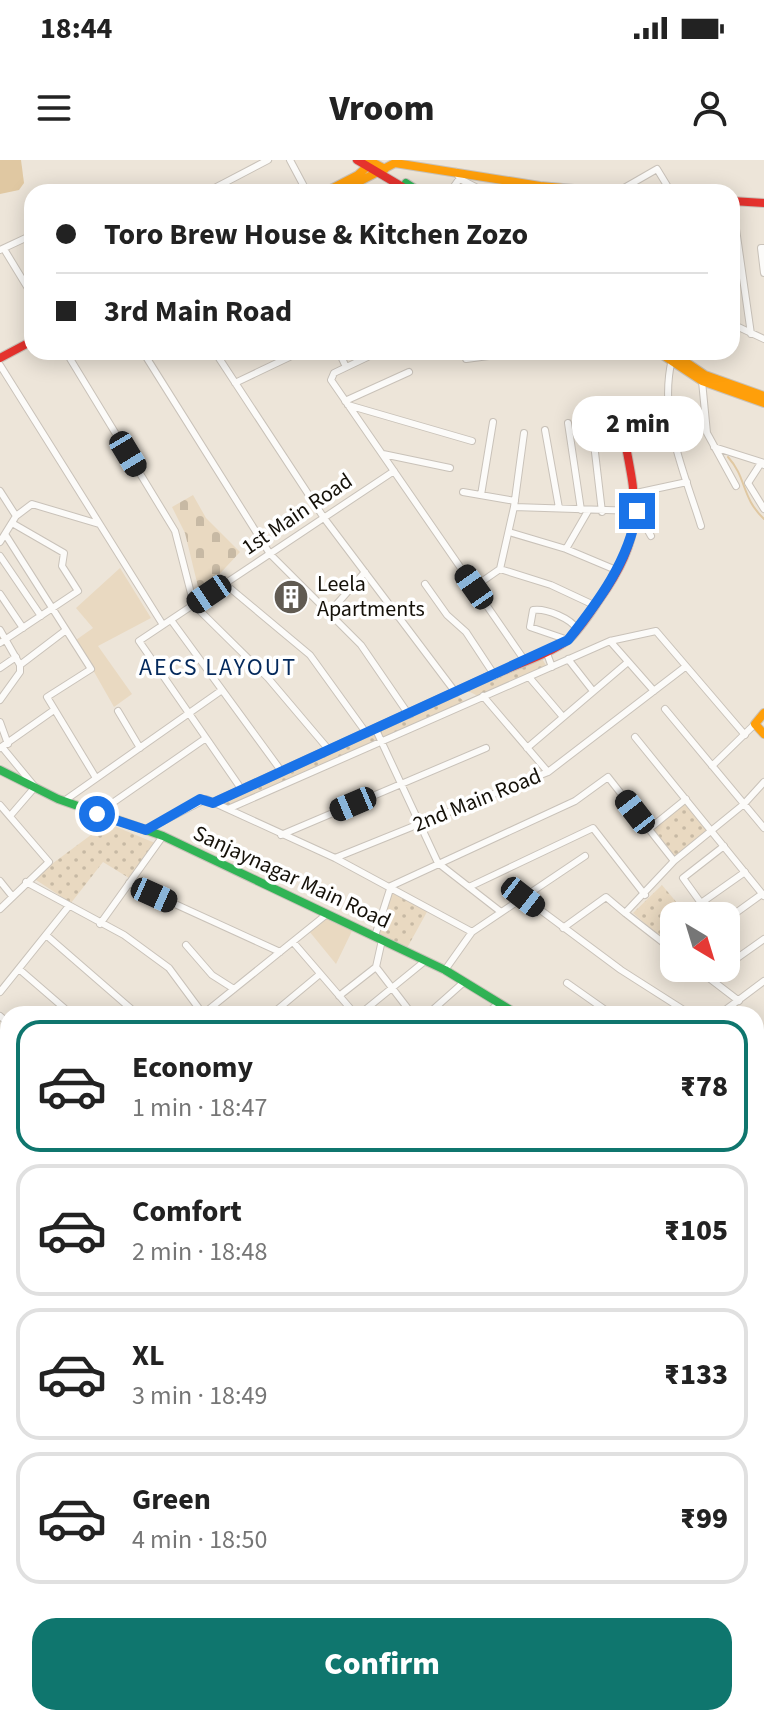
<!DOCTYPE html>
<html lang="en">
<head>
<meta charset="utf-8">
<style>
	body { margin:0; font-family:"Source Sans 3",sans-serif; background:#f6f6f6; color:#222; height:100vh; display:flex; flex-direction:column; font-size:30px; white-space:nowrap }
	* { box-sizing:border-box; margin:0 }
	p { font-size:26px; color:#767676 }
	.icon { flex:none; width:44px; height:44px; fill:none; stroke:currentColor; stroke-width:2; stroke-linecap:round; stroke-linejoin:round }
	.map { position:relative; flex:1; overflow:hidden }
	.panel { position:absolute; left:0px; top:846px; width:764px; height:720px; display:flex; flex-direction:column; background:#fff; border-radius:24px 24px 0 0; box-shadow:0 4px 20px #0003 }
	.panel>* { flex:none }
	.hud { position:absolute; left:24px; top:24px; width:716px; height:176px; border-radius:24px; box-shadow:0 4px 20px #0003; display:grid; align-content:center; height:176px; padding:0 32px; background:#fff }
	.needle { width:52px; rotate:142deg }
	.fabs { position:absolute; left:660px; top:742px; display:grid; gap:16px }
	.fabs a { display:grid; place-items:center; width:80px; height:80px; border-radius:16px; background:#fff; box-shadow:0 4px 20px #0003; font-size:40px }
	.end { position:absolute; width:36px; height:36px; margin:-18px; border:10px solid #1a73e8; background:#fff; box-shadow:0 0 0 4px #fff }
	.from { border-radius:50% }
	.bubble { position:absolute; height:56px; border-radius:24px; background:#fff; box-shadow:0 4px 20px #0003; font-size:26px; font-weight:800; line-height:56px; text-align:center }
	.car { position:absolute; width:24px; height:48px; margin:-24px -12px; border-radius:10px; box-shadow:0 0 6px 2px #0007; background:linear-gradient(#222 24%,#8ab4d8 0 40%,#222 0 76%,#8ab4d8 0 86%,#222 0) }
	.hud b { display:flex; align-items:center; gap:28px; height:76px; font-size:30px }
	.hud b+b { border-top:2px solid #e0e0e0 }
	.hud i { width:20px; height:20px; background:#222 }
	ul { padding:14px 0 0; list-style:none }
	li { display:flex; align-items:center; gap:24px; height:132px; margin:0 16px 12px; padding:0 16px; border:4px solid #e0e0e0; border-radius:24px }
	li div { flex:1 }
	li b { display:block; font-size:30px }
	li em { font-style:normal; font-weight:800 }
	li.current { border-color:#0f766e }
	li>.icon { width:72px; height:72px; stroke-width:1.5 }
	.cta { display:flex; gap:16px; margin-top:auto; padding:16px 32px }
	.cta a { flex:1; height:92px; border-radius:24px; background:#0f766e; color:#fff; font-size:32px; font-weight:800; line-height:92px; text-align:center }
	.status { display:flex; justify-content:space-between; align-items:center; height:56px; padding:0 40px; background:#fff; direction:ltr }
	.status svg { height:22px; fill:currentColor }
	header { display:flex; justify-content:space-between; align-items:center; height:104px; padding:0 32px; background:#fff; font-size:36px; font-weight:800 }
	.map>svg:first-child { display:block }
	.grass { fill:#e9d9c1 }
	.cemetery { fill:url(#cemetery-stones) }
	.park { fill:url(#park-dots) }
	.water { fill:#e0c8a2 }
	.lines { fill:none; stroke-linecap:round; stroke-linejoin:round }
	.stream { stroke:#e0c8a2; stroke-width:2 }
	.street-casing { stroke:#c9c2b9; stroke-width:8 }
	.fast-casing { stroke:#c9c2b9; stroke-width:10 }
	.slow-casing { stroke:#c9c2b9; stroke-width:10 }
	.jam-casing { stroke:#c9c2b9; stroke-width:10 }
	.street { stroke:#fcfbf9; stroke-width:6 }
	.fast { stroke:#30b455; stroke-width:8 }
	.slow { stroke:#ff9f0a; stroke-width:8 }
	.jam { stroke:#e5322d; stroke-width:8 }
	.route { stroke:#1a73e8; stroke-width:10 }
	.labels { text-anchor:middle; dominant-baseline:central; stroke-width:7; stroke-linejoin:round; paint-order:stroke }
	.street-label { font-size:22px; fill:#151109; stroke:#fff }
	.poi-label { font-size:22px; fill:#151109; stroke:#fff; text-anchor:start }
	.neighbourhood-label { font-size:24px; letter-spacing:2px; fill:#04295c; stroke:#fff }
</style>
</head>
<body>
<div class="status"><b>18:44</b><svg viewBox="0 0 49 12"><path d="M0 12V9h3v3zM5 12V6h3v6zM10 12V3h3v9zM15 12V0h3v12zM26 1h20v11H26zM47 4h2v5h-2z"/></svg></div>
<header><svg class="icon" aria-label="menu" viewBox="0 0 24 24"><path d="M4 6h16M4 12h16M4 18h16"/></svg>Vroom<svg class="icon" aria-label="person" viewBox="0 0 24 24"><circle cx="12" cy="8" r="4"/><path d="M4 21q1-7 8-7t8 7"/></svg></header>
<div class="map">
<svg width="764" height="1566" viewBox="0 0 764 1566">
	<defs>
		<pattern id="cemetery-stones" width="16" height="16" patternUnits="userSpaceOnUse" patternTransform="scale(2)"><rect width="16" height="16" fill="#e9d9c1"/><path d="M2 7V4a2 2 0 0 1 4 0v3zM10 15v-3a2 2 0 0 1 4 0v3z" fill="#c7b9a4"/></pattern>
		<pattern id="park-dots" width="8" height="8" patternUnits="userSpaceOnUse" patternTransform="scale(2)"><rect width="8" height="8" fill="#e9d9c1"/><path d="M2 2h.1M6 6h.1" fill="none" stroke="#c7b9a4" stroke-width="1.8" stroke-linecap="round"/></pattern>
	</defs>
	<rect width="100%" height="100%" fill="#ede5d9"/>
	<path class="grass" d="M120 408 151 458 98 486 132 534 114 547 76 480 93 468 76 448Z
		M326 758 352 771 336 804 309 771Z"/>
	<path class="cemetery" d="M193 335 206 358 240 392 200 435 185 373 172 347Z"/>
	<path class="park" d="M541 497 547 507 478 536 468 531Z
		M458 536 465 542 229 646 216 643Z
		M686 641 709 670 674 698 651 669Z
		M107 663 155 683 129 718 103 702 71 743 33 718Z
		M662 725 688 756H674V789L633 753Z
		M393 729 428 750 407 788 379 773Z"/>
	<path class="water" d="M0 0H21L24 23 19 30 0 34Z"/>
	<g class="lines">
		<path class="stream" d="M728 297C747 318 741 337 764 359
			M248 1558 249 1566"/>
		<defs>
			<path id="street" d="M290 0 307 32
				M456 12 460 19 485 32
				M207 32 268 0
				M450 32 462 15
				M617 32 657 9 671 32
				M732 41 751 174
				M764 88H761L764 113
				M4 89 32 135
				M0 90 32 75
				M732 164 764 179
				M66 192 175 371 194 445 268 518 329 590
				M143 192 270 394 361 485 409 555
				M215 192 324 358 456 533
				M339 192 346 207
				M378 192 334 213 331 220 525 501
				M464 192 466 199 519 192
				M672 199C658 257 684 311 701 366
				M0 205 163 465
				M702 221 707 273 736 326
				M235 223 300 192
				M345 241 409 212
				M348 245 472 281
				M591 258 602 352
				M568 263 581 350
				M545 270 559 348
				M714 287 764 303
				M383 294 450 308
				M764 305 761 303 748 323 764 349
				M0 331 16 356
				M463 332 515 341
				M636 333 687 322
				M481 335 493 262
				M514 347 637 351 651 376
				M509 372 566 389 616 410
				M5 374 91 509 47 537 96 618
				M0 382 16 356 32 344 99 364
				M566 389 588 351
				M0 396 41 456
				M500 409 514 347 524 273
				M500 409 551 425 596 446
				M225 424 310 495 367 574
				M425 424 447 455 466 472 495 516
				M474 427 500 409
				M0 434 23 468
				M329 453 365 412
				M171 460 282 612
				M0 470 20 505V512L0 540
				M568 480 530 467 533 450C547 448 571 459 577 469
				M610 481 654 531
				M0 483 78 431 62 406 64 393 12 363
				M546 491 552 507
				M568 499 593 531
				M20 505 66 470
				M0 508 16 497
				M529 517 563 557
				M483 536 548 612
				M665 549 764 668
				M118 551 140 588
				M0 562 8 584
				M376 570 438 703 501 752
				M635 577 764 736
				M2 587 35 627 10 656
				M0 588 54 550
				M527 588 628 502
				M712 606 755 564
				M242 630 139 481 394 311
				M64 641 222 530
				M0 645 49 702 0 749
				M228 649 610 481 656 471 745 575
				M98 653 206 578
				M649 669 686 639
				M146 670 206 639 335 698 472 772
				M281 675 486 588
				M724 686 683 718 701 743 745 712
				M335 698 548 612 685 507
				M0 721 12 736
				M26 722 124 775 169 808 203 854
				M129 723 280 792
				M469 727 593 668 645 735
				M523 737 621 810 690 854
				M704 741 715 756
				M625 753 674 791
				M726 760 762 734
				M100 764 163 676
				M563 768 606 737 625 753 674 701 744 644 764 622
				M46 775 137 854
				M375 776 391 726 575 641 608 617 674 701
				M382 780 376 807 412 854
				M293 782 355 854
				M186 785 212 815 234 829
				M726 806 764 779
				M696 808 739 841
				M19 809 71 854
				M445 810 472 772 585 696
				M709 818 724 808
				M567 823 611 854
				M0 832 69 746
				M339 836 376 807
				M203 854 327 754
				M272 854 320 814
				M360 854 425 801
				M428 854 464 822
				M486 854 499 843
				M720 854 764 821
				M0 856 8 863
				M0 906 8 896
				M756 946 764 939
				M3 951 8 944
				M0 985 8 992
				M756 987 764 981
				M0 1051 8 1042
				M756 1077 764 1083
				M756 1099 764 1091
				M0 1108 8 1099
				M756 1146 764 1137
				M0 1147 8 1154
				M756 1194 764 1186
				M756 1263 764 1255
				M756 1337 764 1325
				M0 1353 8 1371
				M757 1424 764 1456
				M756 1426 764 1409
				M756 1489 764 1491
				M756 1537 764 1538
				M240 1558 243 1566
				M353 1558 357 1566
				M420 1558 423 1566
				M601 1558 605 1566
				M637 1558 641 1566
				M668 1558 672 1566
				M163 1566 178 1558
				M261 1566 276 1558
				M551 1566 569 1558
				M681 1566 684 1558"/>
			<path id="fast" d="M406 23 420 32
				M0 610 58 639 163 676 445 810 517 854
				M756 887 764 880
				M756 1002 764 1008
				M486 1558 489 1566"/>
			<path id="slow" d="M368 0 385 9
				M325 32 358 15 371 3
				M339 32 395 3 540 26 608 32
				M658 192 702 221 764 243
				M671 192 705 215 764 236
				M764 553 755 564 764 574
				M213 643 486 518
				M107 1558 112 1566"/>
			<path id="jam" d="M357 0 411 32
				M732 41 764 43
				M0 198 32 181
				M486 518C509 507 551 494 569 479 580 469 590 453 599 440 647 372 637 343 622 267"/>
		</defs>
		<use href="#street" class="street-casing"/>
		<use href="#fast" class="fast-casing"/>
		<use href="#slow" class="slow-casing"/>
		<use href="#jam" class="jam-casing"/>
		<use href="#street" class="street"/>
		<use href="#fast" class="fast"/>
		<use href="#slow" class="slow"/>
		<use href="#jam" class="jam"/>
	</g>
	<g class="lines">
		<path class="route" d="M97 654 146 670 200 639 213 643 568 480C599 441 629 400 637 351"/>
	</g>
	<defs>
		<symbol id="building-disc" viewBox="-11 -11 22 22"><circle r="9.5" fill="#615b52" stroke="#fff"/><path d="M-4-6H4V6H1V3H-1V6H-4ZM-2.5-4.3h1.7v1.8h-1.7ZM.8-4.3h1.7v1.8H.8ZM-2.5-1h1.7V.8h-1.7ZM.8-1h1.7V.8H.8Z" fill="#fff"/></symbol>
	</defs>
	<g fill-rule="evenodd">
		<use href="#building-disc" x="271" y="417" width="40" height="40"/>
	</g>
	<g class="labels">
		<g class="street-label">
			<text transform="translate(297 354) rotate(-34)">1st Main Road</text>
			<text transform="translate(477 640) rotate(-22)">2nd Main Road</text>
			<text transform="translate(292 717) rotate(25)">Sanjaynagar Main Road</text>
		</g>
		<g class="poi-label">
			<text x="317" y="424">Leela<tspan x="317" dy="25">Apartments</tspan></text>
		</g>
		<g class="neighbourhood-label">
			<text x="218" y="507">AECS LAYOUT</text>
		</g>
	</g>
</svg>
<div class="fabs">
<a><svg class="needle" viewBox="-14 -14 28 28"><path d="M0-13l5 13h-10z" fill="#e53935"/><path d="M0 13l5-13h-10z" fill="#767676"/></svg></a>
</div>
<i class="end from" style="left:97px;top:654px"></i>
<i class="end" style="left:637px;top:351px"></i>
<div class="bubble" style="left:572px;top:236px;width:132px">2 min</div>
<i class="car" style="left:128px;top:294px;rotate:149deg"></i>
<i class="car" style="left:474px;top:427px;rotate:325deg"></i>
<i class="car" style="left:209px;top:434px;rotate:236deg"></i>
<i class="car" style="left:353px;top:644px;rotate:247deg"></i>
<i class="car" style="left:635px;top:652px;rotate:322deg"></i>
<i class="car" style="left:154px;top:735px;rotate:114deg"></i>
<i class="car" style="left:523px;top:737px;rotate:128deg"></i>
<div class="hud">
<b><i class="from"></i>Toro Brew House &amp; Kitchen Zozo</b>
<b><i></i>3rd Main Road</b>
</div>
<section class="panel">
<ul>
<li class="current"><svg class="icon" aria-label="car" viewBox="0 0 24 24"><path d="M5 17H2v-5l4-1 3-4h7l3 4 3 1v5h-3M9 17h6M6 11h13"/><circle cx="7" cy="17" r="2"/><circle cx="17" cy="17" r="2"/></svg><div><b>Economy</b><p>1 min · 18:47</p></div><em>₹78</em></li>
<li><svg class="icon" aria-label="car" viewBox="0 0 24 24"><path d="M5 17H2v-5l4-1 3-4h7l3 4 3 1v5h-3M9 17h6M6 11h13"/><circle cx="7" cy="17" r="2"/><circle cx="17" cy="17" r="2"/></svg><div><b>Comfort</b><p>2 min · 18:48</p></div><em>₹105</em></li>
<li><svg class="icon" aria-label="car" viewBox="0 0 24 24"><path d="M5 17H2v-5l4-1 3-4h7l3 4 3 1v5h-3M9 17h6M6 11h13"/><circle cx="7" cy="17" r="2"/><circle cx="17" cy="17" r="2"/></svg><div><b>XL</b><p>3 min · 18:49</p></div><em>₹133</em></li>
<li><svg class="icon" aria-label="car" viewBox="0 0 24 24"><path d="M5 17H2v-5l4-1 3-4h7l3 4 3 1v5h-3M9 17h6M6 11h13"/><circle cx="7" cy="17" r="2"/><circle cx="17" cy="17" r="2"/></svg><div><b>Green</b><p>4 min · 18:50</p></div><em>₹99</em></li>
</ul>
<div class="cta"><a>Confirm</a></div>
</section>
</div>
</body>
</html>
